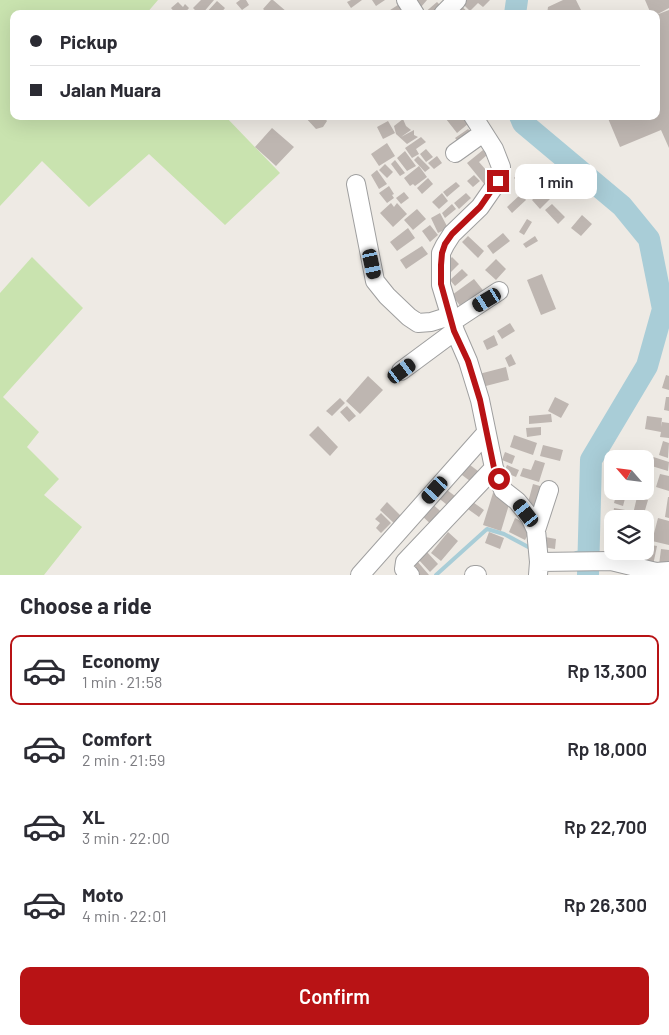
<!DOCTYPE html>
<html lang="en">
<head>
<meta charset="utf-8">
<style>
	body { margin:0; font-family:Barlow,sans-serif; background:#f2f2f3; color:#2b2b33; height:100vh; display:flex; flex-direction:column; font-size:19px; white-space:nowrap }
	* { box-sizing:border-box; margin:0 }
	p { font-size:16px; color:#7c7c81 }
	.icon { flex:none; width:28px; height:28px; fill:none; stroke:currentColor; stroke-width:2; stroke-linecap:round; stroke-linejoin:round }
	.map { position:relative; height:575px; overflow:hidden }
	.sheet { display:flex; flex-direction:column; background:#fff; flex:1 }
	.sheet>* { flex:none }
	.top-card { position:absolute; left:10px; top:10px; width:650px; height:110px; border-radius:10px; box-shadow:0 5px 20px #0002; display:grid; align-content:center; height:110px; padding:0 20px; background:#fff }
	.needle { width:32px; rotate:298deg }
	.tools { position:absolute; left:604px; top:450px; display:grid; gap:10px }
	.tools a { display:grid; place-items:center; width:50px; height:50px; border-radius:10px; background:#fff; box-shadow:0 5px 20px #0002; font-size:25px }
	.end { position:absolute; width:22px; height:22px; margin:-11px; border:6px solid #b81315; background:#fff; box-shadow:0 0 0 2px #fff }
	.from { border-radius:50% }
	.bubble { position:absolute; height:35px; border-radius:10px; background:#fff; box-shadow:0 5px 20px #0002; font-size:16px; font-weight:600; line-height:35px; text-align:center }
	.car { position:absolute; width:15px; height:30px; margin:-15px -8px; border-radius:6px; box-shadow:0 0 4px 1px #0007; background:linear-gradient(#222 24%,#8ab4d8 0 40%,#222 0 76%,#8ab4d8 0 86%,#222 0) }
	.top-card b { display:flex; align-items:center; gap:18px; height:48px; font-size:19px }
	.top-card b+b { border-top:1px solid #e1e1e2 }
	.top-card i { width:12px; height:12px; background:#2b2b33 }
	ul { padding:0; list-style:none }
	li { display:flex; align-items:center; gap:15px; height:70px; margin:0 10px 8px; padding:0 10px; border:2px solid transparent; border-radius:10px }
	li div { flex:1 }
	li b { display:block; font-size:19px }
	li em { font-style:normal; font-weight:600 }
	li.selected { border-color:#b81315 }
	li>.icon { width:45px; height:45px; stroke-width:1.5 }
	h2 { padding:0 20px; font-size:22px; line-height:60px }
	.primary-button { display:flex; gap:10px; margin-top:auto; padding:10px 20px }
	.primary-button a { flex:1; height:58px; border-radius:10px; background:#b81315; color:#fff; font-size:20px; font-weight:600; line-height:58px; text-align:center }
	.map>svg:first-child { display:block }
	.grass { fill:#c9e3af }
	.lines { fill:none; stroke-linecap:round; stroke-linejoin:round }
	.stream { stroke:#a9cdd7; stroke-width:4 }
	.river { stroke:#a9cdd7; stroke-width:22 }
	.building { fill:#beb6b1 }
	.minor-casing { stroke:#9f9f9f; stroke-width:20 }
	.minor { stroke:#fff; stroke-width:18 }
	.route { stroke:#b81315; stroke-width:6 }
</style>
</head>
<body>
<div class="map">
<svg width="669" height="575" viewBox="0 0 669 575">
	<rect width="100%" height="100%" fill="#eeeae4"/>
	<path class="grass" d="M0 0H158L146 14H14V116H225L280 173 225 225 149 154 89 207 42 161 0 206Z
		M32 257 83 308 3 397 39 432 27 447 59 479 44 495 82 527 44 575H0V293Z"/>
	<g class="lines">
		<path class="stream" d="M576 553 589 551
			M436 575 487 529 504 534 532 549"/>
		<path class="river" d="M515 14 517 0
			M520 116 523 123 622 206 649 239 663 309 647 366 591 460 588 575"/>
	</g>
	<path class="building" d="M201 0H214L202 14H199L193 8Z
		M240 0H246L249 5 242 10 236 3Z
		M271 0H273L287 12 286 14H269L263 9Z
		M351 0H362L351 8 347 2Z
		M372 0H385L376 6Z
		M412 0H427L421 7Z
		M459 0H490L483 7 478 3 470 11Z
		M563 0H576L583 14H547L548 7Z
		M645 0H669V8L656 15 651 14Z
		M217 1 225 8 220 14H205Z
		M178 2 183 7 185 4 189 8 184 14H176L171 8Z
		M437 2 444 9 438 14H423Z
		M457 2 470 14H445Z
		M401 3 406 14H388L387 12Z
		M669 10V148L661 130 620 147 607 116H656V15Z
		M304 116H323L327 121 323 127 316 129Z
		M450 116H464L469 123 457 133 446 119Z
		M403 119 406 126 411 130 401 137 414 130V135L418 137 407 144 396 134 394 126Z
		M388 121 395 133 383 139 377 127Z
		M272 128 294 147 276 166 255 147Z
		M468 129 476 137 462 146 455 138Z
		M421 137 426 142 416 149 419 154 412 158 405 148Z
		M387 143 395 156 379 166 371 154Z
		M426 149 433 157 426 162 420 154Z
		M483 150 487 155 479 162 493 178 485 185 467 163Z
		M405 151 416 166 407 171 397 158Z
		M418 156 430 168 425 172 414 160Z
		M437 156 442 163 434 169 428 163Z
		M395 160 405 173 400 176 391 164Z
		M385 164 393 172 387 178 379 170Z
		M526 164 532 168 519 183 514 178Z
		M419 166 427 177 415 186 413 184 410 186 404 178Z
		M377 170 387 184 379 189 371 175Z
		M532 173 541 180 530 195 521 189Z
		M474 175 480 181 473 187 467 181Z
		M428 178 433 184 422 194 417 188Z
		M552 181 560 189 540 209 532 200Z
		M456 182 460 186 447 197 443 192Z
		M389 186 394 194 392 195 394 198 387 203 379 193Z
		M404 192 409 198 401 204 396 198Z
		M442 193 448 201 439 209 432 202Z
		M466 193 471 198 459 209 454 203Z
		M521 194 526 200 512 213 507 207Z
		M391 203 394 207 397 203 407 214 393 227 380 213Z
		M452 204 456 209 445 218 442 213Z
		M552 204 565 217 558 224 545 210Z
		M417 209 426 219 413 230 404 220Z
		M440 213 448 228 438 233 431 218Z
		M582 215 592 224 581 236 571 228Z
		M527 219 532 222 524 235 519 232Z
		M430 225 438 235 430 242 422 231Z
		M408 228 415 238 397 251 390 242Z
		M503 233 510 241 493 254 487 246Z
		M468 236 484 251 478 258 462 242Z
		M535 236 538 241 526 248 523 244Z
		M422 246 428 254 406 269 400 260Z
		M452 257 459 264 451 272 444 265Z
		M496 259 506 269 496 280 485 270Z
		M462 269 468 275 455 286 450 280Z
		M542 274 556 309 541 315 527 280Z
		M474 279 486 294 464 311 452 295Z
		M510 323 515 331 502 339 497 331Z
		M494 335 498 345 487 350 483 341Z
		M511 354 516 364 509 367 505 358Z
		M506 367 509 380 482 387 479 374Z
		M666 375 669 376V390L662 388Z
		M368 376 383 390 360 414 346 401Z
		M555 397 569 404 561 418 548 411Z
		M666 397H669V411L664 410Z
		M340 398 345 403 332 416 326 411Z
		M347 406 356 416 349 422 340 412Z
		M551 414 552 422 529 424V416Z
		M647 416 662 418 661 427 662 422 669 423V438L660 437 661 432 645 429Z
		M318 426 338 447 330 456 309 435Z
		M541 427V435L527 437 526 428Z
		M514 435 537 443 533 455 510 447Z
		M663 441 669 443 668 458 659 455Z
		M543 445 563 450 560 461 540 456Z
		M505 452 515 456 512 464 502 460Z
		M628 453 637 455 636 459H626Z
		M644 454 669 462 668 471 645 464V459H642Z
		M535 460 545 463 539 482 520 476 523 468 531 470Z
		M466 462 482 474 474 484 458 472Z
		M507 465 519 470 516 477 504 472Z
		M645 469 653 471 649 484 645 483Z
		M660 474 669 476V491L656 487Z
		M533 484 547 488 541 509 527 506Z
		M443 487 459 499 451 508 436 496Z
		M617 491H627L623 506 614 503Z
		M493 493 511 498 501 531 483 525Z
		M637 497 648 500 643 517 633 514Z
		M668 497H669V518L665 517Z
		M470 500 484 510 479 517 465 507Z
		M387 502 404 519 397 526 380 510Z
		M430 502 446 516 435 528 420 514Z
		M614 508 631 511 630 518 613 515Z
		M381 513 391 523 381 533 376 528 380 523 375 519Z
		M515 518 532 527 525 540 509 532Z
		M658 518 669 521V545L652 541Z
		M448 532 458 541 441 561 431 553Z
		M489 532 504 538 500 549 485 543Z
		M545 537 556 539 555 549 543 547Z
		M651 545 657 546 652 570 645 568Z
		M661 549 669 550V567L659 565Z
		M617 551H630L629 556 617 554Z
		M427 552 438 564 430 572 418 559Z
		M417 561 429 575H413L407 569Z"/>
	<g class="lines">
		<defs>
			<path id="minor" d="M406 0 415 14
				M443 14 457 0
				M473 116 494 149 501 167 498 181 480 207 452 234 445 245 441 253V285L455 331 468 361 480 400 494 468 503 490 517 501 530 517 536 530 539 562 538 575
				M455 153 483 133
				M356 184 375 281 387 296 409 317 418 323 431 322 450 316
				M451 320 458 318 499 291
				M401 371 455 331
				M536 530 549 490
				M539 562 611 561 656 572 669 571
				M360 575 486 433
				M410 575 404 569 405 562 494 468
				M474 575H477"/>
		</defs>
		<use href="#minor" class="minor-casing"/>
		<use href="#minor" class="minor"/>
	</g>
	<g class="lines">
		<path class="route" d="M498 181 480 207 452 234 445 244 442 253 441 265V284L454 331 468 361 480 400 494 468 499 479"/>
	</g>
</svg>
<div class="tools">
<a><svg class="needle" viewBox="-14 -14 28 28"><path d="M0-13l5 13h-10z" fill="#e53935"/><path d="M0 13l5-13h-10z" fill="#7c7c81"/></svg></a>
<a><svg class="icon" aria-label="layers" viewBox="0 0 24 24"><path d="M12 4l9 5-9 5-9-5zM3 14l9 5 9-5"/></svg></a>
</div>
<i class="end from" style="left:499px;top:479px"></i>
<i class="end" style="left:498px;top:181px"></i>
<div class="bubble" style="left:515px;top:164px;width:82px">1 min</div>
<i class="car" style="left:372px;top:264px;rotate:168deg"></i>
<i class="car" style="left:487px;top:300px;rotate:239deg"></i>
<i class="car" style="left:402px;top:371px;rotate:54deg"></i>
<i class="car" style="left:435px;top:490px;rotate:222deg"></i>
<i class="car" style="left:526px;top:513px;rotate:322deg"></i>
<div class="top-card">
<b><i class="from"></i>Pickup</b>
<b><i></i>Jalan Muara</b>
</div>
</div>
<section class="sheet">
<h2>Choose a ride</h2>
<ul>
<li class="selected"><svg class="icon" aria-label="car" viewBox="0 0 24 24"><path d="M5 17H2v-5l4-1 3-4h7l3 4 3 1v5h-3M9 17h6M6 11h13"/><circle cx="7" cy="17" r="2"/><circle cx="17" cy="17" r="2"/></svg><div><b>Economy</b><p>1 min · 21:58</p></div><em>Rp 13,300</em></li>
<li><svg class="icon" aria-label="car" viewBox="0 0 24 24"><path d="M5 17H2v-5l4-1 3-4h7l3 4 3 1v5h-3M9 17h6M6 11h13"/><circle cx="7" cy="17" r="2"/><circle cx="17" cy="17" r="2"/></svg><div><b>Comfort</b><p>2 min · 21:59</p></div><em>Rp 18,000</em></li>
<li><svg class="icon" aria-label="car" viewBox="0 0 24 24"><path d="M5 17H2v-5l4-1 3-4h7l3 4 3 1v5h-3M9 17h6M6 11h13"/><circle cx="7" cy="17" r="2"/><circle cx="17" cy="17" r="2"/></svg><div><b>XL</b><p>3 min · 22:00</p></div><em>Rp 22,700</em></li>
<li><svg class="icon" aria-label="car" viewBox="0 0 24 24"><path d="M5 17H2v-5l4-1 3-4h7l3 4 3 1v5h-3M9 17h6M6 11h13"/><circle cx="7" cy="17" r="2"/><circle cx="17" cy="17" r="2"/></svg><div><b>Moto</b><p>4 min · 22:01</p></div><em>Rp 26,300</em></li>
</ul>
<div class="primary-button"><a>Confirm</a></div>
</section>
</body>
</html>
